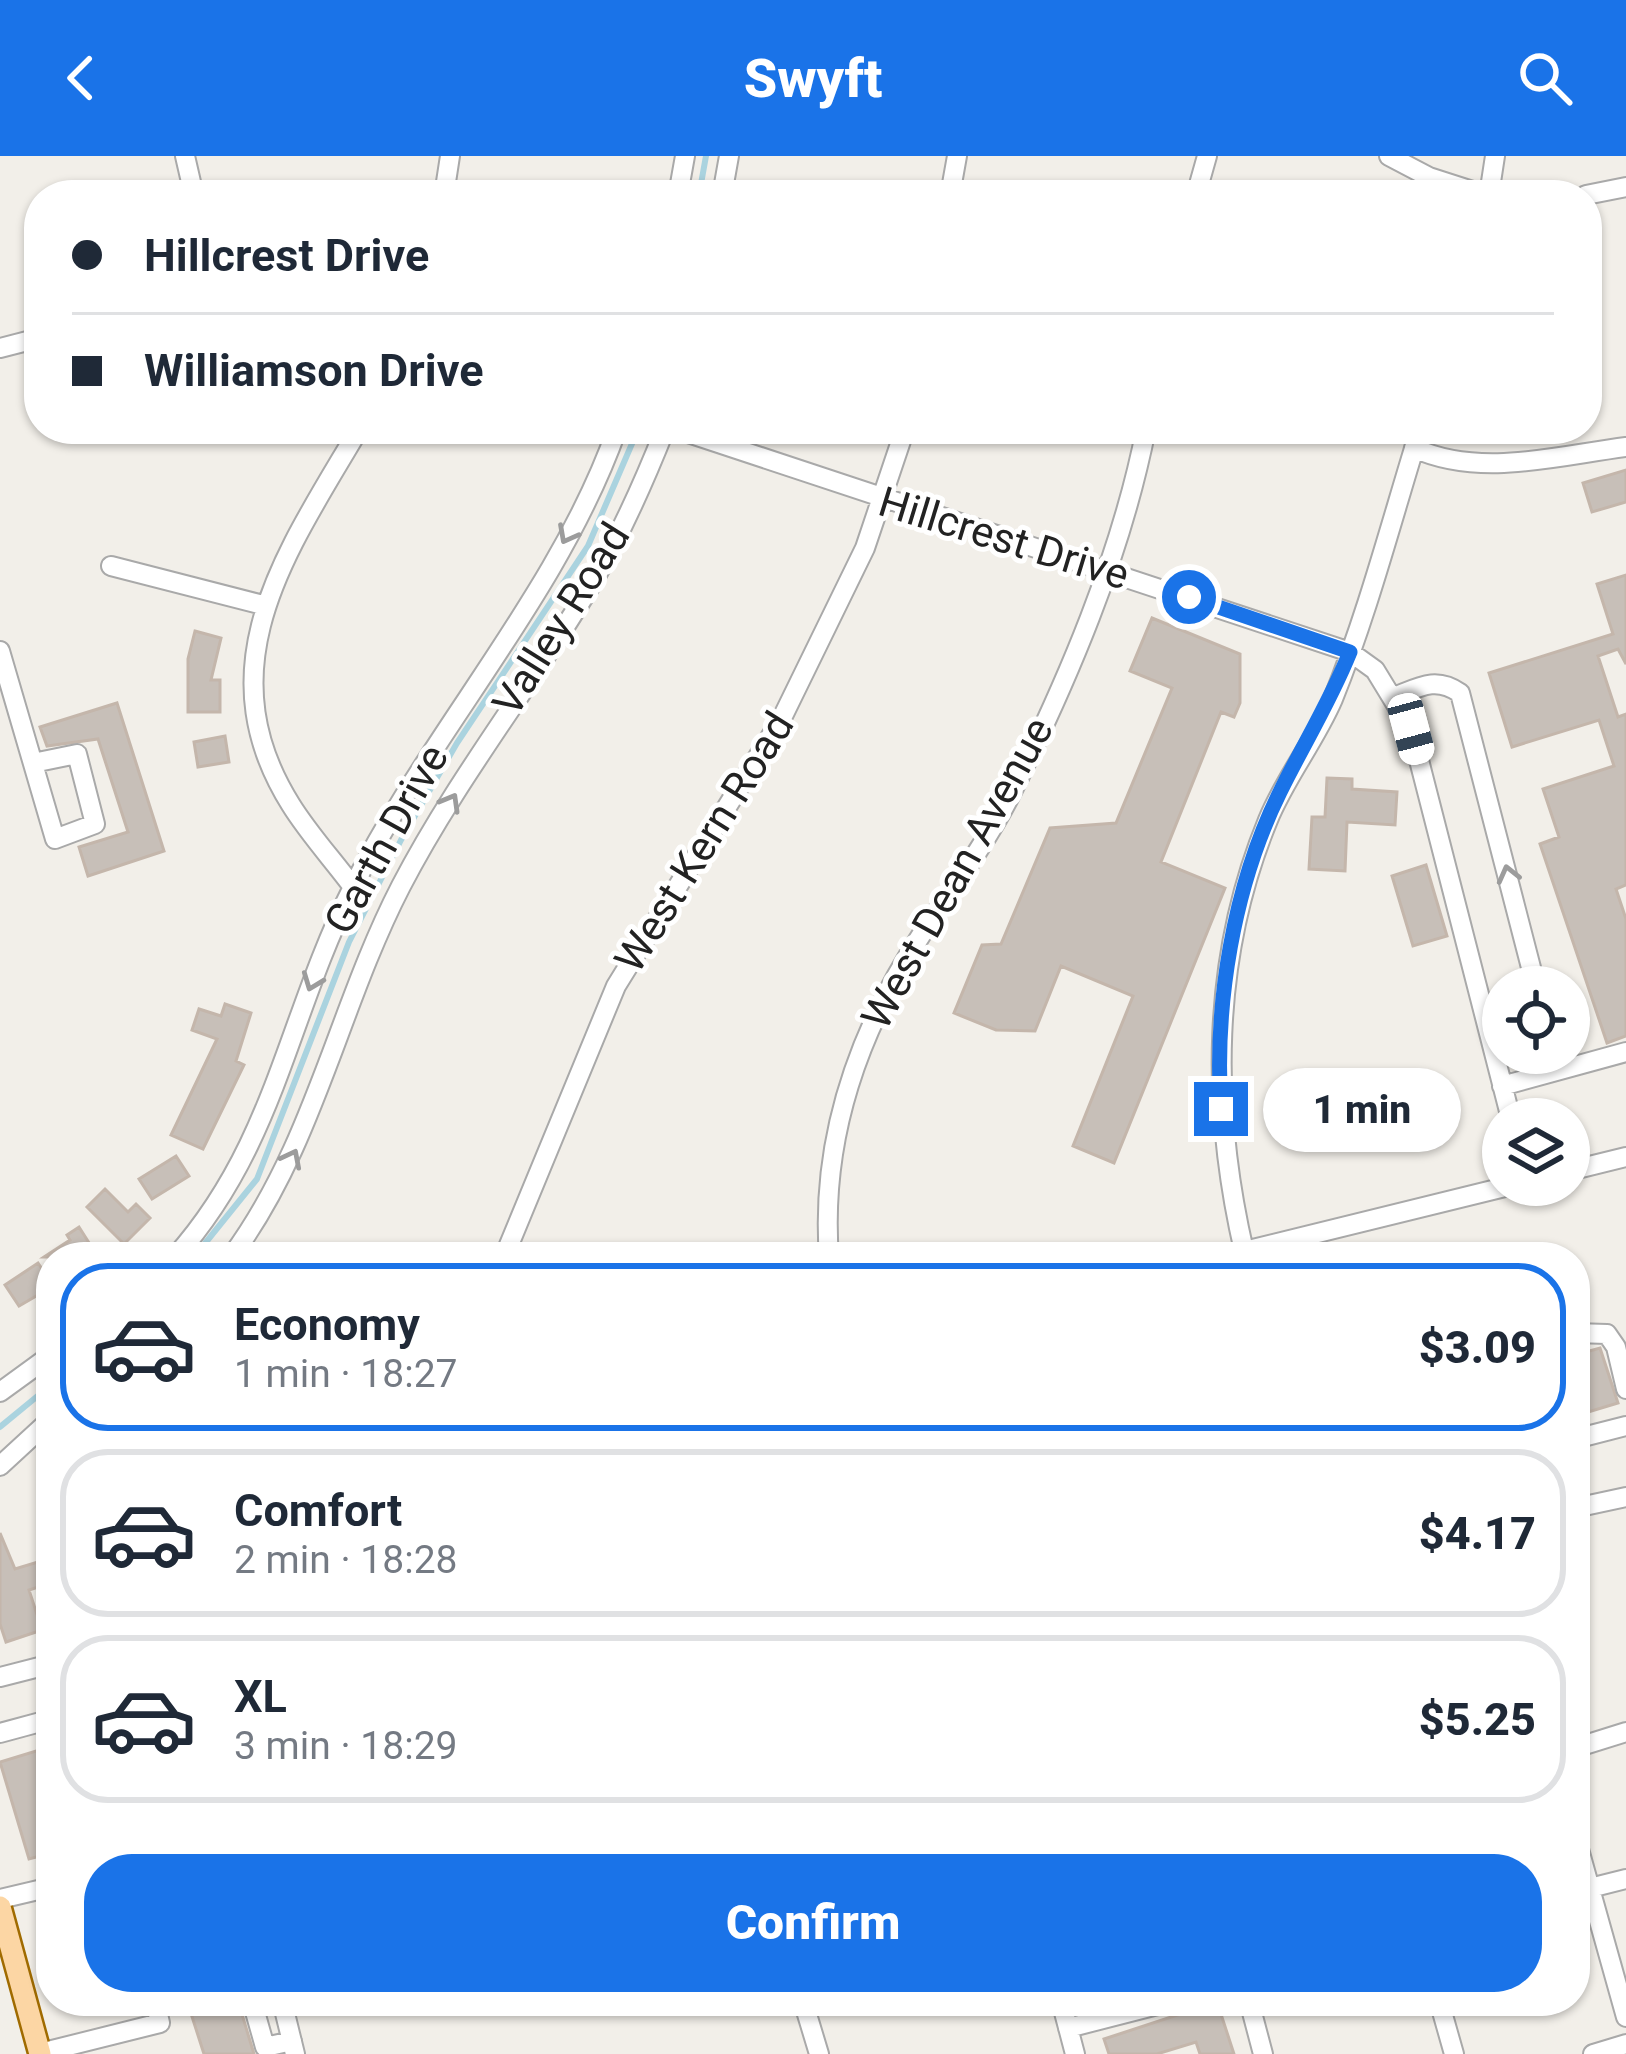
<!DOCTYPE html>
<html lang="en">
<head>
<meta charset="utf-8">
<style>
	body { margin:0; font-family:Roboto,sans-serif; background:#f2f2f3; color:#1f2937; height:100vh; display:flex; flex-direction:column; font-size:45px; white-space:nowrap }
	* { box-sizing:border-box; margin:0 }
	p { font-size:39px; color:#747a83 }
	.icon { flex:none; width:66px; height:66px; fill:none; stroke:currentColor; stroke-width:2; stroke-linecap:round; stroke-linejoin:round }
	.map { position:relative; flex:1; overflow:hidden }
	.details { position:absolute; left:36px; top:1086px; width:1554px; height:774px; display:flex; flex-direction:column; background:#fff; border-radius:48px; box-shadow:0 3px 9px #0004 }
	.details>* { flex:none }
	.hud { position:absolute; left:24px; top:24px; width:1578px; height:264px; border-radius:48px; box-shadow:0 3px 9px #0004; display:grid; align-content:center; height:264px; padding:0 48px; background:#fff }
	.controls { position:absolute; left:1482px; top:810px; display:grid; gap:24px }
	.controls a { display:grid; place-items:center; width:108px; height:108px; border-radius:50%; background:#fff; box-shadow:0 3px 9px #0004; font-size:60px }
	.end { position:absolute; width:54px; height:54px; margin:-27px; border:15px solid #1a73e8; background:#fff; box-shadow:0 0 0 6px #fff }
	.from { border-radius:50% }
	.bubble { position:absolute; height:84px; border-radius:42px; background:#fff; box-shadow:0 3px 9px #0004; font-size:39px; font-weight:800; line-height:84px; text-align:center }
	.car { position:absolute; width:36px; height:72px; margin:-36px -18px; border-radius:15px; box-shadow:0 0 9px 3px #0007; background:linear-gradient(#fff 24%,#345 0 40%,#fff 0 76%,#345 0 86%,#fff 0) }
	.hud b { display:flex; align-items:center; gap:42px; height:114px; font-size:45px }
	.hud b+b { border-top:3px solid #e0e1e3 }
	.hud i { width:30px; height:30px; background:#1f2937 }
	ul { padding:21px 0 0; list-style:none }
	li { display:flex; align-items:center; gap:36px; height:168px; margin:0 24px 18px; padding:0 24px; border:6px solid #e0e1e3; border-radius:48px }
	li div { flex:1 }
	li b { display:block; font-size:45px }
	li em { font-style:normal; font-weight:800 }
	li.active { border-color:#1a73e8 }
	li>.icon { width:108px; height:108px; stroke-width:1.5 }
	.action { display:flex; gap:24px; margin-top:auto; padding:24px 48px }
	.action a { flex:1; height:138px; border-radius:48px; background:#1a73e8; color:#fff; font-size:48px; font-weight:800; line-height:138px; text-align:center }
	header { display:flex; justify-content:space-between; align-items:center; height:156px; padding:0 48px; background:#1a73e8; color:#fff; font-size:54px; font-weight:800 }
	.map>svg:first-child { display:block }
	.lines { fill:none; stroke-linecap:round; stroke-linejoin:round }
	.stream { stroke:#aad3df; stroke-width:6 }
	.building { fill:#c7bfb8; stroke:#c4b6ab; stroke-width:3 }
	.minor-casing { stroke:#a9a9a9; stroke-width:22 }
	.major-casing { stroke:#a06b00; stroke-width:26 }
	.minor { stroke:#fff; stroke-width:18 }
	.major { stroke:#fcd6a4; stroke-width:21 }
	.oneway { stroke:#9c9c9c }
	.route { stroke:#1a73e8; stroke-width:15 }
	.labels { text-anchor:middle; dominant-baseline:central; stroke-width:10; stroke-linejoin:round; paint-order:stroke }
	.street-label { font-size:42px; fill:#222; stroke:#fff }
</style>
</head>
<body>
<header><svg class="icon" aria-label="back" viewBox="0 0 24 24"><path d="M15 5l-7 7 7 7"/></svg>Swyft<svg class="icon" aria-label="search" viewBox="0 0 24 24"><circle cx="10" cy="10" r="6"/><path d="M15 15l6 6"/></svg></header>
<div class="map">
<svg width="1626" height="1898" viewBox="0 0 1626 1898">
	<rect width="100%" height="100%" fill="#f2efe9"/>
	<g class="lines">
		<path class="stream" d="M699 39 706 0
			M194 1101 257 1023 349 786 401 684 457 587 588 390 637 276
			M0 1271 51 1229"/>
	</g>
	<path class="building" d="M1626 314V346L1592 356 1583 327Z
		M1626 419V508L1618 493 1598 500 1618 561 1626 558V729L1616 733 1626 763V880L1607 887 1540 688 1559 681 1543 633 1614 610 1599 564 1512 591 1489 517 1613 478 1597 428Z
		M1152 462 1240 498V547L1234 561 1221 556 1161 706 1225 732 1114 1007 1073 990 1133 840 1061 810 1035 875 996 874 954 857 982 789 1001 788 1050 672 1116 667 1172 532 1130 515Z
		M195 475 221 482 211 524H220V556H188V503Z
		M117 547 164 695 88 720 79 691 128 676 98 583 47 590 40 571Z
		M225 580 229 606 198 611 194 586Z
		M1327 622 1352 623V633L1397 636 1395 669 1347 666 1345 715 1309 713 1312 661H1325Z
		M1426 709 1447 780 1413 790 1392 720Z
		M225 848 251 857 236 905 244 909 203 993 171 979 217 883 192 874 199 853 221 860Z
		M176 1000 189 1020 152 1043 139 1023Z
		M105 1033 128 1056 136 1048 150 1062 124 1088 87 1051Z
		M79 1071 98 1101H44L70 1084 67 1079Z
		M38 1107 51 1126V1139L42 1145 38 1139 19 1150 5 1129Z
		M1600 1192 1618 1247 1575 1260V1199Z
		M0 1377 15 1413 51 1402V1427L29 1434 42 1474 6 1486 0 1468Z
		M46 1592 51 1697 29 1703 0 1606Z
		M187 1845H238L254 1898H204Z
		M1217 1846 1234 1898H1200L1196 1886 1157 1898H1109L1104 1883Z"/>
	<g class="lines">
		<defs>
			<path id="minor" d="M185 0 194 39
				M1389 0 1429 21 1485 39
				M444 39 450 0
				M678 39 685 0
				M722 39 729 0
				M950 39 957 0
				M1196 39 1207 0
				M1489 39 1495 0
				M1586 39 1626 31
				M0 192 39 182
				M676 273 1350 496 1375 514 1411 573 1511 963
				M1414 292C1480 322 1556 300 1626 291
				M111 410 263 449
				M0 495 55 683 95 668 77 598 33 607
				M1394 541C1419 531 1436 520 1460 537L1536 831
				M353 731C333 704 309 678 291 649 203 509 288 394 359 273
				M1502 930 1626 896
				M1569 1015 1626 1001
				M1244 1095C1211 952 1211 802 1268 664 1285 622 1315 585 1333 543 1368 456 1392 363 1420 273
				M175 1101C275 989 287 862 352 733 430 575 558 440 617 273
				M231 1101C314 989 338 852 401 730 456 624 530 531 591 429 620 380 644 326 665 273
				M504 1101 616 830 782 562 865 392 905 273
				M829 1101C820 981 859 873 925 773 954 730 985 688 1009 642 1067 526 1121 400 1146 273
				M1220 1101 1513 1029
				M1575 1177 1607 1178 1616 1191 1626 1233
				M0 1236 51 1199
				M1575 1283 1626 1270
				M0 1310 51 1263
				M1575 1352 1626 1341
				M0 1521 51 1508
				M0 1577 48 1564 51 1575
				M1575 1592 1626 1576
				M1575 1679 1626 1861
				M1590 1732 1626 1723
				M0 1743 51 1731
				M252 1845 265 1891 292 1885
				M282 1845 295 1898
				M803 1845 819 1898
				M1061 1845 1075 1898
				M1249 1845 1263 1898
				M1439 1845 1454 1898
				M1068 1872 1173 1845
				M40 1897 160 1867 155 1845
				M1593 1898 1626 1888"/>
			<path id="major" d="M0 1751 40 1898"/>
		</defs>
		<use href="#minor" class="minor-casing"/>
		<use href="#major" class="major-casing"/>
		<use href="#minor" class="minor"/>
		<use href="#major" class="major"/>
	</g>
	<defs><path id="oneway-chevron" d="M-2-3.5L2.5 0L-2 3.5" fill="none" stroke-width="1.6" stroke-linecap="round" stroke-linejoin="round" transform="scale(3)"/></defs>
	<g class="oneway">
		<use href="#oneway-chevron" transform="translate(567 379) rotate(118)"/>
		<use href="#oneway-chevron" transform="translate(451 646) rotate(-60)"/>
		<use href="#oneway-chevron" transform="translate(1508 718) rotate(-104)"/>
		<use href="#oneway-chevron" transform="translate(312 826) rotate(111)"/>
		<use href="#oneway-chevron" transform="translate(292 1002) rotate(-63)"/>
	</g>
	<g class="lines">
		<path class="route" d="M1189 441 1350 496C1329 548 1304 587 1280 636 1233 731 1214 849 1221 953"/>
	</g>
	<g class="labels">
		<g class="street-label">
			<text transform="translate(1004 382) rotate(17)">Hillcrest Drive</text>
			<text transform="translate(561 463) rotate(-58)">Valley Road</text>
			<text transform="translate(386 683) rotate(-61)">Garth Drive</text>
			<text transform="translate(704 686) rotate(-58)">West Kern Road</text>
			<text transform="translate(957 717) rotate(-61)">West Dean Avenue</text>
		</g>
	</g>
</svg>
<div class="controls">
<a><svg class="icon" aria-label="locate" viewBox="0 0 24 24"><circle cx="12" cy="12" r="6"/><path d="M12 2v4M12 18v4M2 12h4M18 12h4"/></svg></a>
<a><svg class="icon" aria-label="layers" viewBox="0 0 24 24"><path d="M12 4l9 5-9 5-9-5zM3 14l9 5 9-5"/></svg></a>
</div>
<i class="end from" style="left:1189px;top:441px"></i>
<i class="end" style="left:1221px;top:953px"></i>
<div class="bubble" style="left:1263px;top:912px;width:198px">1 min</div>
<i class="car" style="left:1411px;top:573px;rotate:165deg"></i>
<div class="hud">
<b><i class="from"></i>Hillcrest Drive</b>
<b><i></i>Williamson Drive</b>
</div>
<section class="details">
<ul>
<li class="active"><svg class="icon" aria-label="car" viewBox="0 0 24 24"><path d="M5 17H2v-5l4-1 3-4h7l3 4 3 1v5h-3M9 17h6M6 11h13"/><circle cx="7" cy="17" r="2"/><circle cx="17" cy="17" r="2"/></svg><div><b>Economy</b><p>1 min · 18:27</p></div><em>$3.09</em></li>
<li><svg class="icon" aria-label="car" viewBox="0 0 24 24"><path d="M5 17H2v-5l4-1 3-4h7l3 4 3 1v5h-3M9 17h6M6 11h13"/><circle cx="7" cy="17" r="2"/><circle cx="17" cy="17" r="2"/></svg><div><b>Comfort</b><p>2 min · 18:28</p></div><em>$4.17</em></li>
<li><svg class="icon" aria-label="car" viewBox="0 0 24 24"><path d="M5 17H2v-5l4-1 3-4h7l3 4 3 1v5h-3M9 17h6M6 11h13"/><circle cx="7" cy="17" r="2"/><circle cx="17" cy="17" r="2"/></svg><div><b>XL</b><p>3 min · 18:29</p></div><em>$5.25</em></li>
</ul>
<div class="action"><a>Confirm</a></div>
</section>
</div>
</body>
</html>
